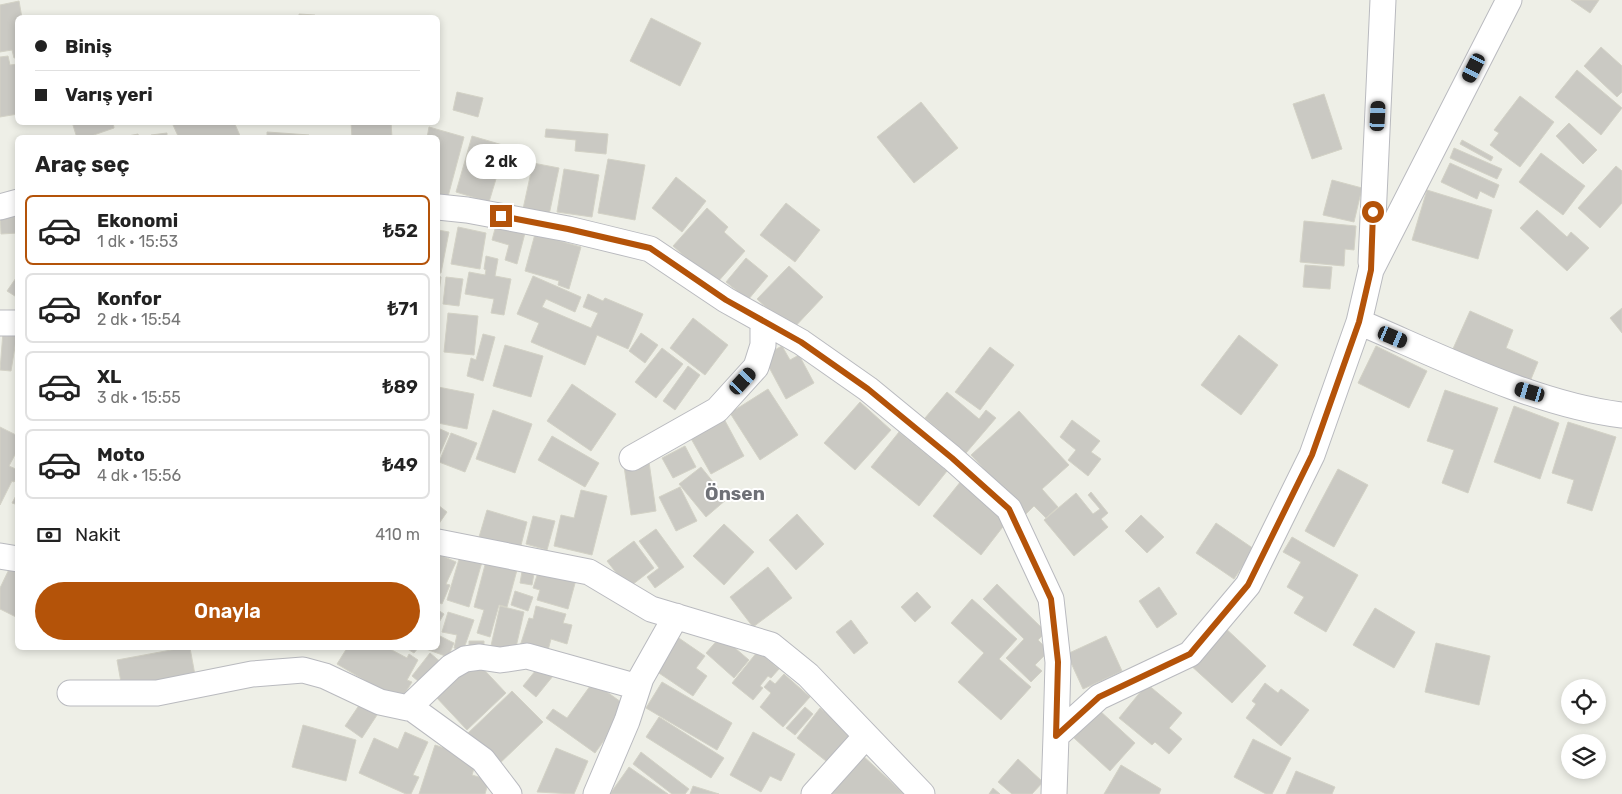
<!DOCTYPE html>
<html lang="tr">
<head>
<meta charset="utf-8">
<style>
	body { margin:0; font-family:Rubik,sans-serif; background:#f6f6f6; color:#222; height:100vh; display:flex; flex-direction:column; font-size:19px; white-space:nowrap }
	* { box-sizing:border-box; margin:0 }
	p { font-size:16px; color:#767676 }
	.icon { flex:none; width:28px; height:28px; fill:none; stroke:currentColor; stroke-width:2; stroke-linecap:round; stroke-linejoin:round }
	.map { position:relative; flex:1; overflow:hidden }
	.sheet { position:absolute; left:15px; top:135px; width:425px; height:515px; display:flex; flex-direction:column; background:#fff; border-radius:8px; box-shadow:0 2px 8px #0003 }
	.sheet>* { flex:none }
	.hud { position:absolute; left:15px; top:15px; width:425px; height:110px; border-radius:8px; box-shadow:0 2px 8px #0003; display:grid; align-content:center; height:110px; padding:0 20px; background:#fff }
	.fabs { position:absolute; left:1561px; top:679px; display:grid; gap:10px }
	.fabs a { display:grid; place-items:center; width:45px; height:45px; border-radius:50%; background:#fff; box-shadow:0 2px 8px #0003; font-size:25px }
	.end { position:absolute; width:22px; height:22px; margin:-11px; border:6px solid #b45309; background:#fff; box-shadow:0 0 0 2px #fff }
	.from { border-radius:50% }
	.bubble { position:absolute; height:35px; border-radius:18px; background:#fff; box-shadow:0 2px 8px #0003; font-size:16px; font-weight:600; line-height:35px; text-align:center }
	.car { position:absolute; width:15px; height:30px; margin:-15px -8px; border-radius:6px; box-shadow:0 0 4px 1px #0007; background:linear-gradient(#222 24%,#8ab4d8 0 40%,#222 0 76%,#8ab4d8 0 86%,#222 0) }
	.hud b { display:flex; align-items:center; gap:18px; height:48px; font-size:19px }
	.hud b+b { border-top:1px solid #e0e0e0 }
	.hud i { width:12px; height:12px; background:#222 }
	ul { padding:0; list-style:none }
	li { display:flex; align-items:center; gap:15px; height:70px; margin:0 10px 8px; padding:0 10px; border:2px solid #e0e0e0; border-radius:8px }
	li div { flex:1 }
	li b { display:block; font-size:19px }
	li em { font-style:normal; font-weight:600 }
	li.on { border-color:#b45309 }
	li>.icon { width:45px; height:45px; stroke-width:1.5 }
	h2 { padding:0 20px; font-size:22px; line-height:60px }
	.pay { display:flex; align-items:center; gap:12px; height:55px; padding:0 20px; font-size:19px }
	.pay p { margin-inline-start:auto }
	.button { display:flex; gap:10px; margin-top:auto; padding:10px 20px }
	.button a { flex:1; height:58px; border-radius:30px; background:#b45309; color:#fff; font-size:20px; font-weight:600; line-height:58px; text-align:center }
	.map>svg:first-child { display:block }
	.building { fill:#cac9c3; stroke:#d3d2c6 }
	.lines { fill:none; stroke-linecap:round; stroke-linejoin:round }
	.minor-casing { stroke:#b9babf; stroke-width:27 }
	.minor { stroke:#fff; stroke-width:25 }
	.route { stroke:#b45309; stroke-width:6 }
	.labels { text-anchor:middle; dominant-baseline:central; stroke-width:4; stroke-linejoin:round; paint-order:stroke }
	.quarter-label { font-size:19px; font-weight:bold; fill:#6f7177; stroke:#fff }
</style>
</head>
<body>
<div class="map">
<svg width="1622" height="794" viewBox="0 0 1622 794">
	<rect width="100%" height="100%" fill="#eeefe7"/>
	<path class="building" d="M1571 0H1599L1590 13Z
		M19 1 22 18H18V57L14 58 12 50 0 52V5Z
		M299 14 315 15V18H299Z
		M651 18 701 43 680 86 630 61Z
		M1601 47 1622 66V92L1617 97 1584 66Z
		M8 56 10 65 18 64V114L0 117V57Z
		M1577 70 1622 108 1601 135 1555 97Z
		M457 92 483 98 478 117 453 110Z
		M1324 94 1342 149 1312 159 1293 104Z
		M1520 96 1554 122 1520 167 1490 145 1499 133 1494 130Z
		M921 102 958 148 914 183 877 137Z
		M72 122H113L114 128 85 138H77Z
		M177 122H234L241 138H179L173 125Z
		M351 122H391L392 138H352Z
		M1569 123 1597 150 1583 164 1556 136Z
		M429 127 464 137 446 204 438 202V138H427Z
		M546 129 608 134 606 154 575 151 576 140 545 137Z
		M267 132 309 135V138H267Z
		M167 133V138H152L151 135Z
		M138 134 139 138H118Z
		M472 136 506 146 489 202 456 192Z
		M1462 140 1493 157 1491 161 1460 144Z
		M1454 148 1502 169 1497 179 1450 158Z
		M1541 153 1585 186 1563 215 1519 182Z
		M608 159 645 165 635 220 598 213Z
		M533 163 559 168 549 215 523 209Z
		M1450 163 1499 185 1494 198 1480 191 1477 199 1441 182Z
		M1616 166 1622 171V203L1600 228 1578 208Z
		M564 169 599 175 592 217 557 212Z
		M676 177 706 201 682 232 652 208Z
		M1332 180 1362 188 1354 222 1323 215Z
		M1427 190 1492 210 1478 259 1412 240Z
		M786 203 820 230 795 262 760 235Z
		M707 208 728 227 724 232 745 251 716 284 673 246Z
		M1537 210 1567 237 1571 232 1589 248 1567 271 1520 228Z
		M18 211V233L1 234 0 212Z
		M1304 221 1356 226 1354 250 1345 249 1344 266 1300 262Z
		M496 225 525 233 517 264 505 260 509 245 492 240Z
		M458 227 486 233 480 269 451 264Z
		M438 230 449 232 441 273H438Z
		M535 234 581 247 569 289 558 285 559 281 525 271Z
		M486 256 498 259 495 276 511 279 504 315 491 313 494 299 465 294 469 272 485 275 486 270 484 269Z
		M746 258 768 276 748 300 726 282Z
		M1305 265 1332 267 1330 289 1303 287Z
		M789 266 823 297 791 331 757 299Z
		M18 275V298L7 291Z
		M438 276 441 277 438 299Z
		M533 276 581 297 575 312 546 299 542 307 591 328 598 313 583 307 588 294 603 301 605 298 643 314 628 349 597 335 585 365 531 342 539 323 517 314Z
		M446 277 463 279 459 306 443 304Z
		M1622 308V333L1610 318Z
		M1470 311 1513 330 1506 348 1538 362 1529 384 1452 351Z
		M448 313 478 316 474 355 444 352Z
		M693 318 728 345 705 375 670 348Z
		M3 332 17 334 11 371 0 370Z
		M641 333 658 345 645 363 629 351Z
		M483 334 495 337 483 381 467 376 471 358 476 360Z
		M1239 335 1278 365 1241 415 1201 385Z
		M505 345 543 356 531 397 493 386Z
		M782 346 790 360 799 355 814 383 786 399 763 356Z
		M1376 346 1427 371 1409 408 1358 383Z
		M990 347 1014 365 980 410 955 392Z
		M662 348 683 364 656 398 635 382Z
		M688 366 700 375 675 410 663 401Z
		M572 384 616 414 591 451 547 421Z
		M438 387 474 394 467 429 438 423Z
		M768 389 798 435 760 460 730 413Z
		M1445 390 1498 408 1468 493 1442 483 1454 450 1427 441Z
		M947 392 979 419 986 410 996 418 966 453 925 418Z
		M860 402 891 430 855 470 824 443Z
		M1514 406 1559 423 1540 479 1494 462Z
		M493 410 532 424 515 473 476 459Z
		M1019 411 1069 465 1042 489 1058 507 1046 518 1034 506 1026 514 971 455Z
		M723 417 744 456 711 474 689 435Z
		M1072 420 1100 441 1091 452 1101 459 1088 476 1068 460 1076 450 1060 437Z
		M1568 422 1616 437 1592 511 1567 503 1574 480 1552 473Z
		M0 427 18 436V449L9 466 18 470V475L14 482 12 481 0 505Z
		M438 428 449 433 438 458Z
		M899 432 947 471 919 506 871 467Z
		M451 433 477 443 465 472 439 462Z
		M552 436 599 463 585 487 538 460Z
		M685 446 696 467 673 478 662 458Z
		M649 462 656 511 631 515 624 466Z
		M701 467 727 499 706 517 679 484Z
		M1338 469 1368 485 1334 547 1305 531Z
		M961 481 1009 519 981 555 933 516Z
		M680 487 697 521 676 531 659 497Z
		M581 490 607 496 592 555 554 546 561 515 574 518Z
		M18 492V505L12 503Z
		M1091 492 1108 513 1101 519 1108 527 1074 556 1044 520 1076 493 1093 514 1100 509 1088 495Z
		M438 505 447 512 438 525Z
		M487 510 527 522 520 549 479 537Z
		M797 514 824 544 796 570 769 540Z
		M1141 515 1164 537 1147 553 1125 531Z
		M533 516 555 521 547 550 526 544Z
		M1216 523 1254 549 1234 579 1196 553Z
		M724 524 754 552 724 585 693 556Z
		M656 529 684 567 655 588 647 577 659 568 639 541Z
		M1292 537 1358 575 1326 632 1294 613 1304 597 1287 587 1301 562 1283 552Z
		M634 541 654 568 628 588 607 561Z
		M438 554 456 562 446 584 450 585 442 604 438 602Z
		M460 556 482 562 469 607 447 600Z
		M486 561 517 570 507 607 499 605 490 637 477 633 484 610 474 607Z
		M12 563 18 566V618L0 609V588Z
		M523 566 535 568 532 585 520 583Z
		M540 566 577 576 568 609 537 600 540 590 533 588Z
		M768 567 792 598 753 627 730 597Z
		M997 584 1046 632 1038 640 1049 651 1035 665 1042 671 1031 682 1006 658 1024 639 983 599Z
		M1159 587 1177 614 1157 628 1139 601Z
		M515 591 533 597 528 611 511 605Z
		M917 592 931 607 915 622 901 607Z
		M972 599 1017 639 999 659 1031 687 1001 720 958 682 984 653 951 623Z
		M500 606 524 612 514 656 490 650Z
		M536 606 566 614 563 623 572 625 567 644 551 639 547 654 520 646 529 618 533 619Z
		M1375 608 1415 632 1394 668 1353 645Z
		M438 610 444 614 438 624Z
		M448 612 474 620 463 651 454 648 457 635 442 632Z
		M851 620 868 643 854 654 836 632Z
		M1222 625 1266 666 1232 703 1188 663Z
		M673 634 705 656 696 668 707 676 693 696 650 667Z
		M438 635 454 643 448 657 426 649 438 648Z
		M721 636 749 660 734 678 706 653Z
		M1106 636 1122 671 1083 689 1067 654Z
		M469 641H484V653L469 652Z
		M1436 643 1490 656 1479 705 1425 692Z
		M182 648H190L195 675 122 688 117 660Z
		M264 648H290V649H264Z
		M347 648H388L407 658 409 654 418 660 407 680 412 682 400 701 337 664Z
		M406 648H418L414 653Z
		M758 651 779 669 771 678 768 676 760 686 763 688 753 700 732 683Z
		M430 653 443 664 425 687 412 676Z
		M474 659 506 693 467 730 435 696Z
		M540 665 553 676 536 697 523 686Z
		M784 674 810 697 783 727 760 707 771 693 764 687 770 680 775 684Z
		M593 682 628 707 595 753 546 718 553 709 567 718Z
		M662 682 732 723 717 750 646 708Z
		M1265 683 1278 693 1281 689 1309 710 1281 746 1246 718 1256 704 1252 701Z
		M1147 684 1182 713 1169 728 1182 739 1169 754 1155 742 1152 745 1119 718Z
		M512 691 543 722 497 766 466 735Z
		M362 701 379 712 362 738 345 726Z
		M805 707 813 714 795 735 786 728Z
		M820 708 854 735 831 765 797 738Z
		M1099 710 1135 743 1110 771 1074 738Z
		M659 717 724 758 711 778 646 737Z
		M303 725 356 740 346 781 292 767Z
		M405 732 428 742 413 775 419 777 411 794H406L359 773 374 738 398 749Z
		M753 732 795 754 781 781 770 776 761 792 730 775Z
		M1253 739 1291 758 1272 794H1266L1234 777Z
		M435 745 477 759 472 775 489 780 485 794H419Z
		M556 748 588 761 574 794 537 792Z
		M641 752 689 789 685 794H672L633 764Z
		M860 753 904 794H826Z
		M1018 759 1043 782 1032 794H1012L998 782Z
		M1121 765 1161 789 1159 794H1104Z
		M629 767 668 794H610Z
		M1296 771 1335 787 1332 794H1286Z
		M693 786 719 794H690Z
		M993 788 1000 794H989Z"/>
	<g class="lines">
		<defs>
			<path id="minor" d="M0 207 18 202
				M438 207 467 210 568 229 650 249 726 300 801 342 868 389 952 458 1009 509 1051 599 1058 662 1056 736
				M1371 262 1383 0
				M1359 322C1439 356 1536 405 1622 415
				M0 323H18
				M632 458 717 410 756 367 763 345V321
				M438 542 589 572 651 609 771 645 808 675 922 794
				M0 556 18 559
				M70 693H157L252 674 303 670 325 676 380 702 408 708 451 667 465 659 480 657 500 660 527 656 638 687
				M410 707 483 760 509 794
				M596 794 627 721 641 678 676 616
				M814 794 866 736
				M1054 794 1056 736 1099 697 1190 654 1248 585 1312 455 1359 322 1371 270 1509 0"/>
		</defs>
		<use href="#minor" class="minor-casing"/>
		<use href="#minor" class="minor"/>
	</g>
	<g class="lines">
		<path class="route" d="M501 216 568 229 650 248 726 300 801 342 868 389 952 458 1009 509 1051 599 1058 662 1056 736 1099 697 1190 654 1248 585 1312 455 1359 322 1371 270 1373 212"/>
	</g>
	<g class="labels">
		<g class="quarter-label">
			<text x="735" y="493">Önsen</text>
		</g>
	</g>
</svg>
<div class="fabs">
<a><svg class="icon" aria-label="locate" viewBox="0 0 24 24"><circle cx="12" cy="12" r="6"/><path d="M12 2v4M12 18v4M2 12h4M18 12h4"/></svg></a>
<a><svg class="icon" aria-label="layers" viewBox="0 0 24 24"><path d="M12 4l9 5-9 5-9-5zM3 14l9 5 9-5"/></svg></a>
</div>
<i class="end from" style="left:1373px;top:212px"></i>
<i class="end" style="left:501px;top:216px"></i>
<div class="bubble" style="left:466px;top:144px;width:70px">2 dk</div>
<i class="car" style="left:1474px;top:68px;rotate:207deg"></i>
<i class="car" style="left:1378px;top:116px;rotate:3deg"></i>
<i class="car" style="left:1393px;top:337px;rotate:113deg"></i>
<i class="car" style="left:743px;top:381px;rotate:43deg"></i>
<i class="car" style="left:1530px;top:392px;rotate:286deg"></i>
<div class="hud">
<b><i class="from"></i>Biniş</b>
<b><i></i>Varış yeri</b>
</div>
<section class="sheet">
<h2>Araç seç</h2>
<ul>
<li class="on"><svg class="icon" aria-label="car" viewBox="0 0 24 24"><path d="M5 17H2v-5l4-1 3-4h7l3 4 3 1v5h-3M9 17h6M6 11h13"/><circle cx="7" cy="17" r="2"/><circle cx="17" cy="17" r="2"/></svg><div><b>Ekonomi</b><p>1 dk · 15:53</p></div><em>₺52</em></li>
<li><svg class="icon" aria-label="car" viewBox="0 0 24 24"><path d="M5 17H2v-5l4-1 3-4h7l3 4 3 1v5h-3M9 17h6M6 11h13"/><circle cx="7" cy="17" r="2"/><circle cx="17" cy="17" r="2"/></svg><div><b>Konfor</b><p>2 dk · 15:54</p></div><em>₺71</em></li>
<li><svg class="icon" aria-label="car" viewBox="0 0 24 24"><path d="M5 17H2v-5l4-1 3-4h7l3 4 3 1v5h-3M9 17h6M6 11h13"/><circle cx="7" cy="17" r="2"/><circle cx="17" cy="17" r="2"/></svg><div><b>XL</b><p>3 dk · 15:55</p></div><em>₺89</em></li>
<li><svg class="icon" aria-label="car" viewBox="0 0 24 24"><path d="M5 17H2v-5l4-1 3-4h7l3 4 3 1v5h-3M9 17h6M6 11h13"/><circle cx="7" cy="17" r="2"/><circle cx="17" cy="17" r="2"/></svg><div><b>Moto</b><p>4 dk · 15:56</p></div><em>₺49</em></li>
</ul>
<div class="pay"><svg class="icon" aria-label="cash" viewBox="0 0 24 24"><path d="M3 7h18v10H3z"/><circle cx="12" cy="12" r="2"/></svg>Nakit<p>410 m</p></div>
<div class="button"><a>Onayla</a></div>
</section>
</div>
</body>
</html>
